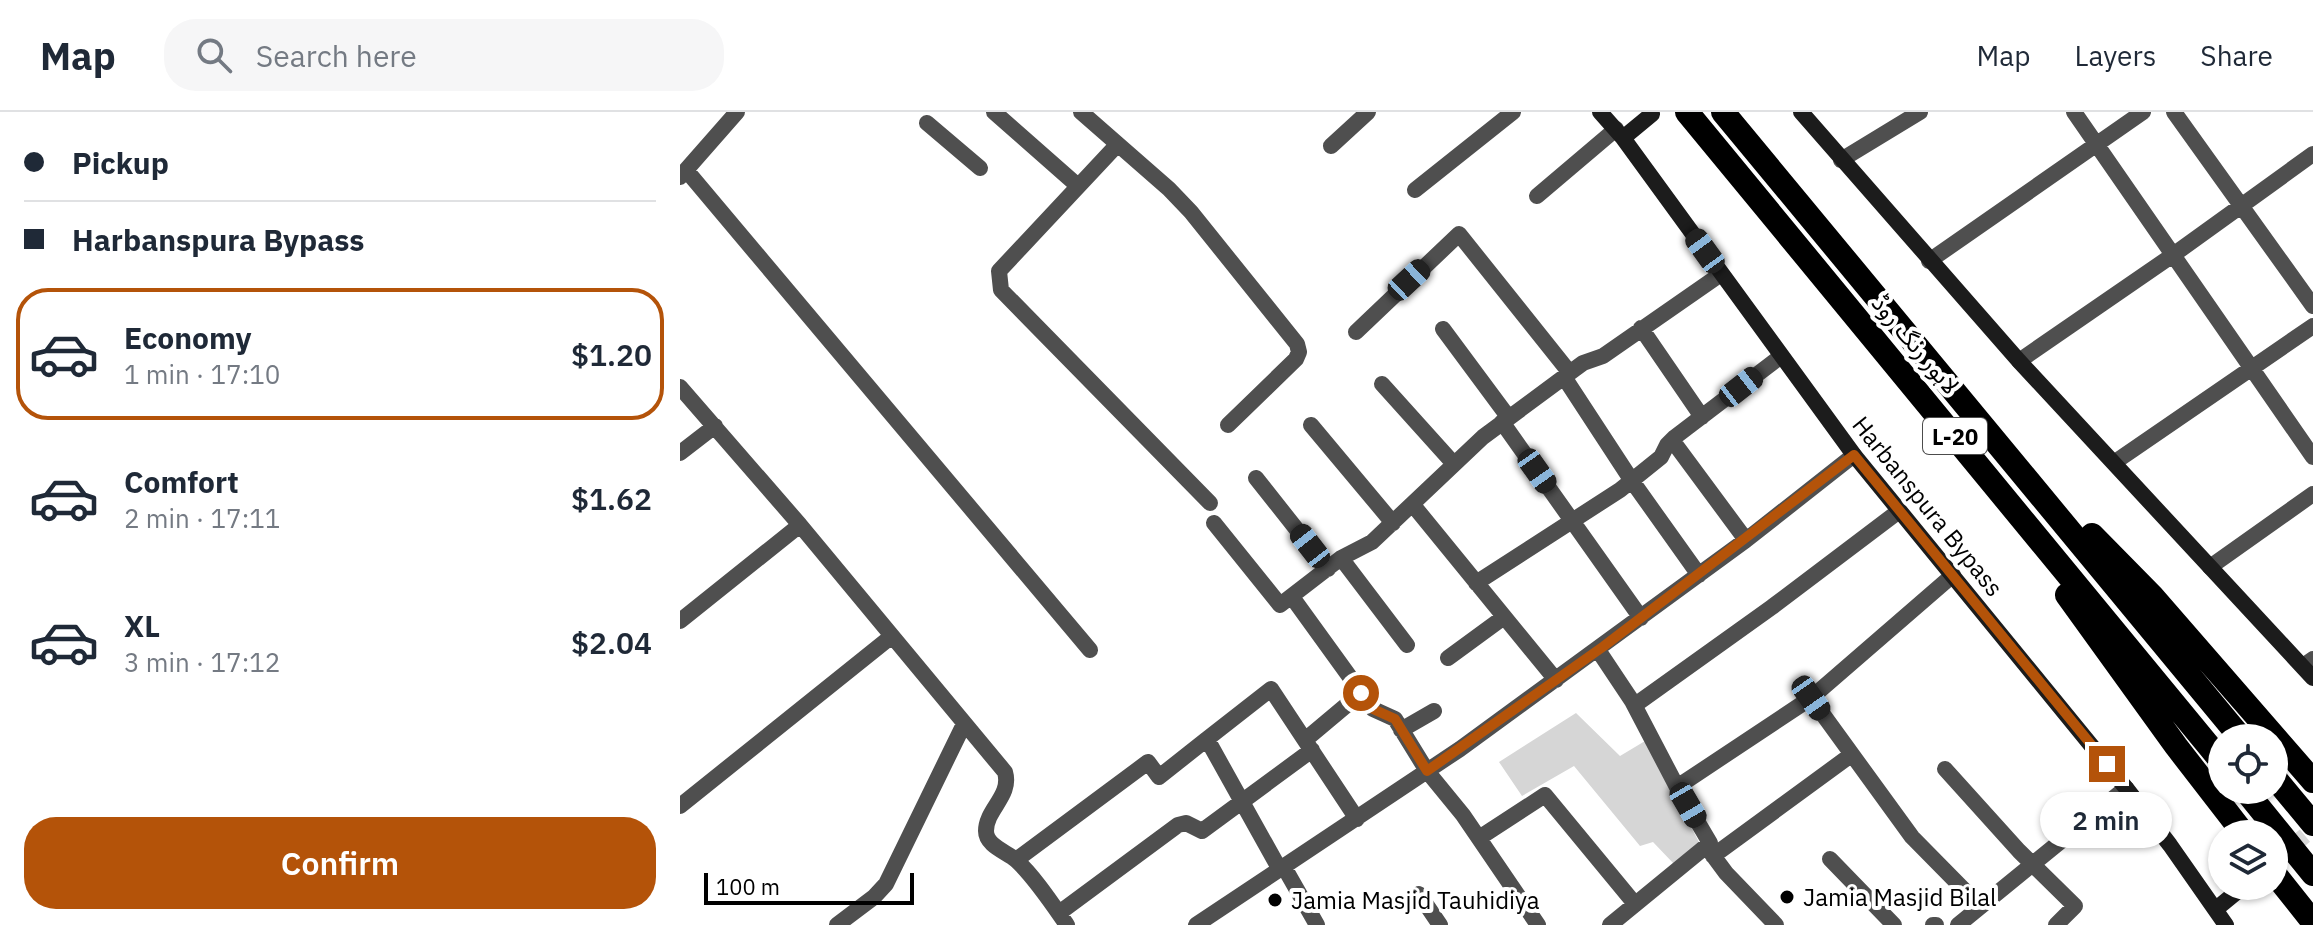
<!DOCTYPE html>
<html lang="en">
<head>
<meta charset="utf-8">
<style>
	body { margin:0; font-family:"IBM Plex Sans","Noto Sans Arabic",sans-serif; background:#f6f6f7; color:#1f2937; height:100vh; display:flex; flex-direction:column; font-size:30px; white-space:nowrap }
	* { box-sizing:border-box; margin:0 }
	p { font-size:26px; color:#747a83 }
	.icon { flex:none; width:44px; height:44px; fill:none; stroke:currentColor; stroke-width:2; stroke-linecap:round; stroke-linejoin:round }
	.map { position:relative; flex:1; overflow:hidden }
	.details { display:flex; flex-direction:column; background:#fff; width:680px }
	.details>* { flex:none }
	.banner { display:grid; align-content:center; height:176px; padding:0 24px; background:#fff }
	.tools { position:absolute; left:1528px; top:612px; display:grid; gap:16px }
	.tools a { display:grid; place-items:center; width:80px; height:80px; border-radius:50%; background:#fff; box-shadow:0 2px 6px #0004; font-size:40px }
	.scale { position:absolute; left:24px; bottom:20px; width:210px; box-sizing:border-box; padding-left:8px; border:4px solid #000; border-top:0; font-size:22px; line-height:28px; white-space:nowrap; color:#000; -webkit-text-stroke:6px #fff; paint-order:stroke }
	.end { position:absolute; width:36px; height:36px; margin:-18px; border:10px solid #b45309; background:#fff; box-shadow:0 0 0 4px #fff }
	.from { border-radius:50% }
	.bubble { position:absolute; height:56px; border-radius:28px; background:#fff; box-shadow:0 2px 6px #0004; font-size:26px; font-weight:600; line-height:56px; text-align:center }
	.car { position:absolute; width:24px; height:48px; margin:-24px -12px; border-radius:10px; box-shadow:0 0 6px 2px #0007; background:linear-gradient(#222 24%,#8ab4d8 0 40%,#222 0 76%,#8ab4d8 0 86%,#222 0) }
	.banner b { display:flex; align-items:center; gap:28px; height:76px; font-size:30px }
	.banner b+b { border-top:2px solid #e0e1e3 }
	.banner i { width:20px; height:20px; background:#1f2937 }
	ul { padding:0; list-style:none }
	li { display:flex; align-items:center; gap:24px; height:132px; margin:0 16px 12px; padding:0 8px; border:4px solid transparent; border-radius:32px }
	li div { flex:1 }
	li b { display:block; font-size:30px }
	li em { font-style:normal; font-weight:600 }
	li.active { border-color:#b45309 }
	li>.icon { width:72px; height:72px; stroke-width:1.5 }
	.button { display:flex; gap:16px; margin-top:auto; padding:16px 24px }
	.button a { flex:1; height:92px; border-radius:32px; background:#b45309; color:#fff; font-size:32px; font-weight:600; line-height:92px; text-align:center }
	header { display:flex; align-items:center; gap:48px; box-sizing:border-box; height:112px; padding:0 40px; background:#fff; border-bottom:2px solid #e0e1e3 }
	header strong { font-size:38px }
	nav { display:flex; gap:44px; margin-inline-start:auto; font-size:28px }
	.search { width:560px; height:72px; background:#f6f6f7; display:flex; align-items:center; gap:20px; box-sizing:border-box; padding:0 28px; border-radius:32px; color:#747a83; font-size:30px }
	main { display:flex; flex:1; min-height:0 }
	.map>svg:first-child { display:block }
	.green { fill:#d6d6d6 }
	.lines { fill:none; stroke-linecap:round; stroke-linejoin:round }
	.secondary-tunnel { stroke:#d9d9d9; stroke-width:16; stroke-dasharray:16 8; stroke-linecap:butt }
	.street { stroke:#4f4f4f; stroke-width:16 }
	.secondary { stroke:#1c1c1c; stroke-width:16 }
	.highway { stroke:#000; stroke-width:24 }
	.route { stroke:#b45309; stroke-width:10 }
	.poi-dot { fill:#000; stroke:#fff; stroke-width:3 }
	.labels { text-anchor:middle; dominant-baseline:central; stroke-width:8; stroke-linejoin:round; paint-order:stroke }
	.shield { fill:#fff; stroke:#4c4c4c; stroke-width:2 }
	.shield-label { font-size:22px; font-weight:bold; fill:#000 }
	.street-label { font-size:24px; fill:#000; stroke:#fff }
	.poi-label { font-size:24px; fill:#000; stroke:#fff; text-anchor:start }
</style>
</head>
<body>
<header>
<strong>Map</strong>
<div class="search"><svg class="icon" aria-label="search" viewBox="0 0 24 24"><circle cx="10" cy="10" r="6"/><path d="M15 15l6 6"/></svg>Search here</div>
<nav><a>Map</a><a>Layers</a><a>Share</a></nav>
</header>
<main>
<section class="details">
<div class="banner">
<b><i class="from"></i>Pickup</b>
<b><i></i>Harbanspura Bypass</b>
</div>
<ul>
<li class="active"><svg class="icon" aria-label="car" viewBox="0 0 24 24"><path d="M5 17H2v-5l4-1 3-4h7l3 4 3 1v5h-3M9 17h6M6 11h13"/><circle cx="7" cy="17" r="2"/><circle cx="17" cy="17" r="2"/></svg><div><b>Economy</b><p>1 min · 17:10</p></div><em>$1.20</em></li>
<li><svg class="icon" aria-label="car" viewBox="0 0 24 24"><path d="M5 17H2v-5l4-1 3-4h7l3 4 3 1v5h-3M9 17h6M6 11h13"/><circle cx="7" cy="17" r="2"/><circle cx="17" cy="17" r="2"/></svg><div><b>Comfort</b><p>2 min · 17:11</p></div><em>$1.62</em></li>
<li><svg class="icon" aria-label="car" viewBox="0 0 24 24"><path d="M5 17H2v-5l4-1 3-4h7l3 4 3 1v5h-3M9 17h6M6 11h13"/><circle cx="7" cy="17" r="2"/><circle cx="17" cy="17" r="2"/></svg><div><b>XL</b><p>3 min · 17:12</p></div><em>$2.04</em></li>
</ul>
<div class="button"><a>Confirm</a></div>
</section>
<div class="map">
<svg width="1633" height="813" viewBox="0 0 1633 813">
	<rect width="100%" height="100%" fill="#fff"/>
	<path class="green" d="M896 601 940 644 965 629 1019 730 994 752 973 730 960 734 894 654 842 684 819 650Z"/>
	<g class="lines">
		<path class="secondary-tunnel" d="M1594 749 1633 717"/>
		<path class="street" d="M314 0 398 74
			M401 0 489 77 511 100 617 232 619 240 616 247 548 313
			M1394 0 1633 345
			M1494 0 1633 194
			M247 11 300 56
			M437 33 319 159 321 178 530 391
			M651 34 688 0
			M1161 48 1240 0
			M6 58 410 538
			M0 65 57 0
			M735 78 833 0
			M857 84 936 17
			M1249 149 1463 0
			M961 216 1022 305
			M763 217 829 306
			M676 220 779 122 890 261
			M1339 249 1493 143 1633 42
			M884 265 952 369 1019 463
			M702 272 774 352
			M0 275 120 413 325 660C332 684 306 697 306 719 306 734 327 740 336 748 354 764 373 793 387 813
			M822 310 961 506
			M631 313 713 411
			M992 328 1066 428
			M0 341 35 314
			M1435 350 1633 214
			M576 366 648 457
			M733 393 876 568
			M534 411 600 493 661 446 692 430 803 325 903 251 923 244 1041 162
			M661 446 727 533
			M1530 455 1633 382
			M796 471 940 378 981 345 987 333 995 325 1100 245
			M612 485 693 597 715 607 747 659 783 703 858 813
			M0 509 120 413
			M918 538 952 589 997 675
			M768 546 824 505
			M1623 554 1633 547
			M1131 586 1232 725 1300 794
			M955 593 1092 495 1219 399
			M721 618 754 599
			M527 627 591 577 677 707
			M625 628 681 581
			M1265 657 1339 739 1395 794 1376 813
			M0 694 212 524
			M799 726 865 683 955 792
			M1029 738 1046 761 1096 813
			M1033 744 1171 643
			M1150 747 1214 813
			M336 748 468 650 479 665 527 627 600 758
			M604 755 637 813
			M739 782 760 813
			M379 801 498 713 506 711 522 719 632 638
			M157 813 194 785 206 772 284 612
			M516 813 780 637 1066 428 1174 343
			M930 813 1030 731 997 675 1131 586 1273 463
			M1253 813H1256
			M1278 813 1446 676"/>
		<path class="secondary" d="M920 0 943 26 1174 343 1446 676 1490 733 1546 813
			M1121 0 1339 249 1633 566
			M943 26 972 2
			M1536 797 1564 774"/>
		<path class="highway" d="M1007 0 1542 650
			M1043 0 1561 626
			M1412 423 1472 484 1633 669
			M1387 483 1496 634 1564 722
			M1594 665 1633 712
			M1565 678 1633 762
			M1594 761 1633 810"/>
	</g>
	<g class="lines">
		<path class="route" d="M681 581 693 597 715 607 747 659 924 534 1174 343 1427 652"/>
	</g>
	<g class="poi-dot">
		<circle cx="1107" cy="785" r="8"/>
		<circle cx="595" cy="788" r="8"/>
	</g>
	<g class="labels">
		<rect class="shield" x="1243" y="306" width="64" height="36" rx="6"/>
		<g class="shield-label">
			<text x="1275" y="324">L-20</text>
		</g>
		<g class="street-label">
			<text transform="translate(1236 232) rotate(50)">لاہور رنگ روڈ</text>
			<text transform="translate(1248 394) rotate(51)">Harbanspura Bypass</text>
		</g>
		<g class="poi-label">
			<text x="1123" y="785">Jamia Masjid Bilal</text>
			<text x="611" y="788">Jamia Masjid Tauhidiya</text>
		</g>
	</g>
</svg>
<div class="tools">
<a><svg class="icon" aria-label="locate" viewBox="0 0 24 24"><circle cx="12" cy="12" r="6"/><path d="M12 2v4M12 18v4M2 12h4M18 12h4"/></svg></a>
<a><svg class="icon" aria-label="layers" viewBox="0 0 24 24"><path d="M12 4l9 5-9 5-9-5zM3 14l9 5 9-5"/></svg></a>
</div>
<div class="scale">100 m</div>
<i class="end from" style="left:681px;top:581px"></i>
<i class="end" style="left:1427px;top:652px"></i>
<div class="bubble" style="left:1360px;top:680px;width:132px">2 min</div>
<i class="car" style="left:1025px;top:139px;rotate:324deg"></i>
<i class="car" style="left:729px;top:168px;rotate:47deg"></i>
<i class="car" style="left:1061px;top:275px;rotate:52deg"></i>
<i class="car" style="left:857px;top:359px;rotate:145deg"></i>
<i class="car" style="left:630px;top:434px;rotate:322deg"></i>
<i class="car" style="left:1131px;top:586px;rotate:145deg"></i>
<i class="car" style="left:1008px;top:693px;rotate:150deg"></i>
</div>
</main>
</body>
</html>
